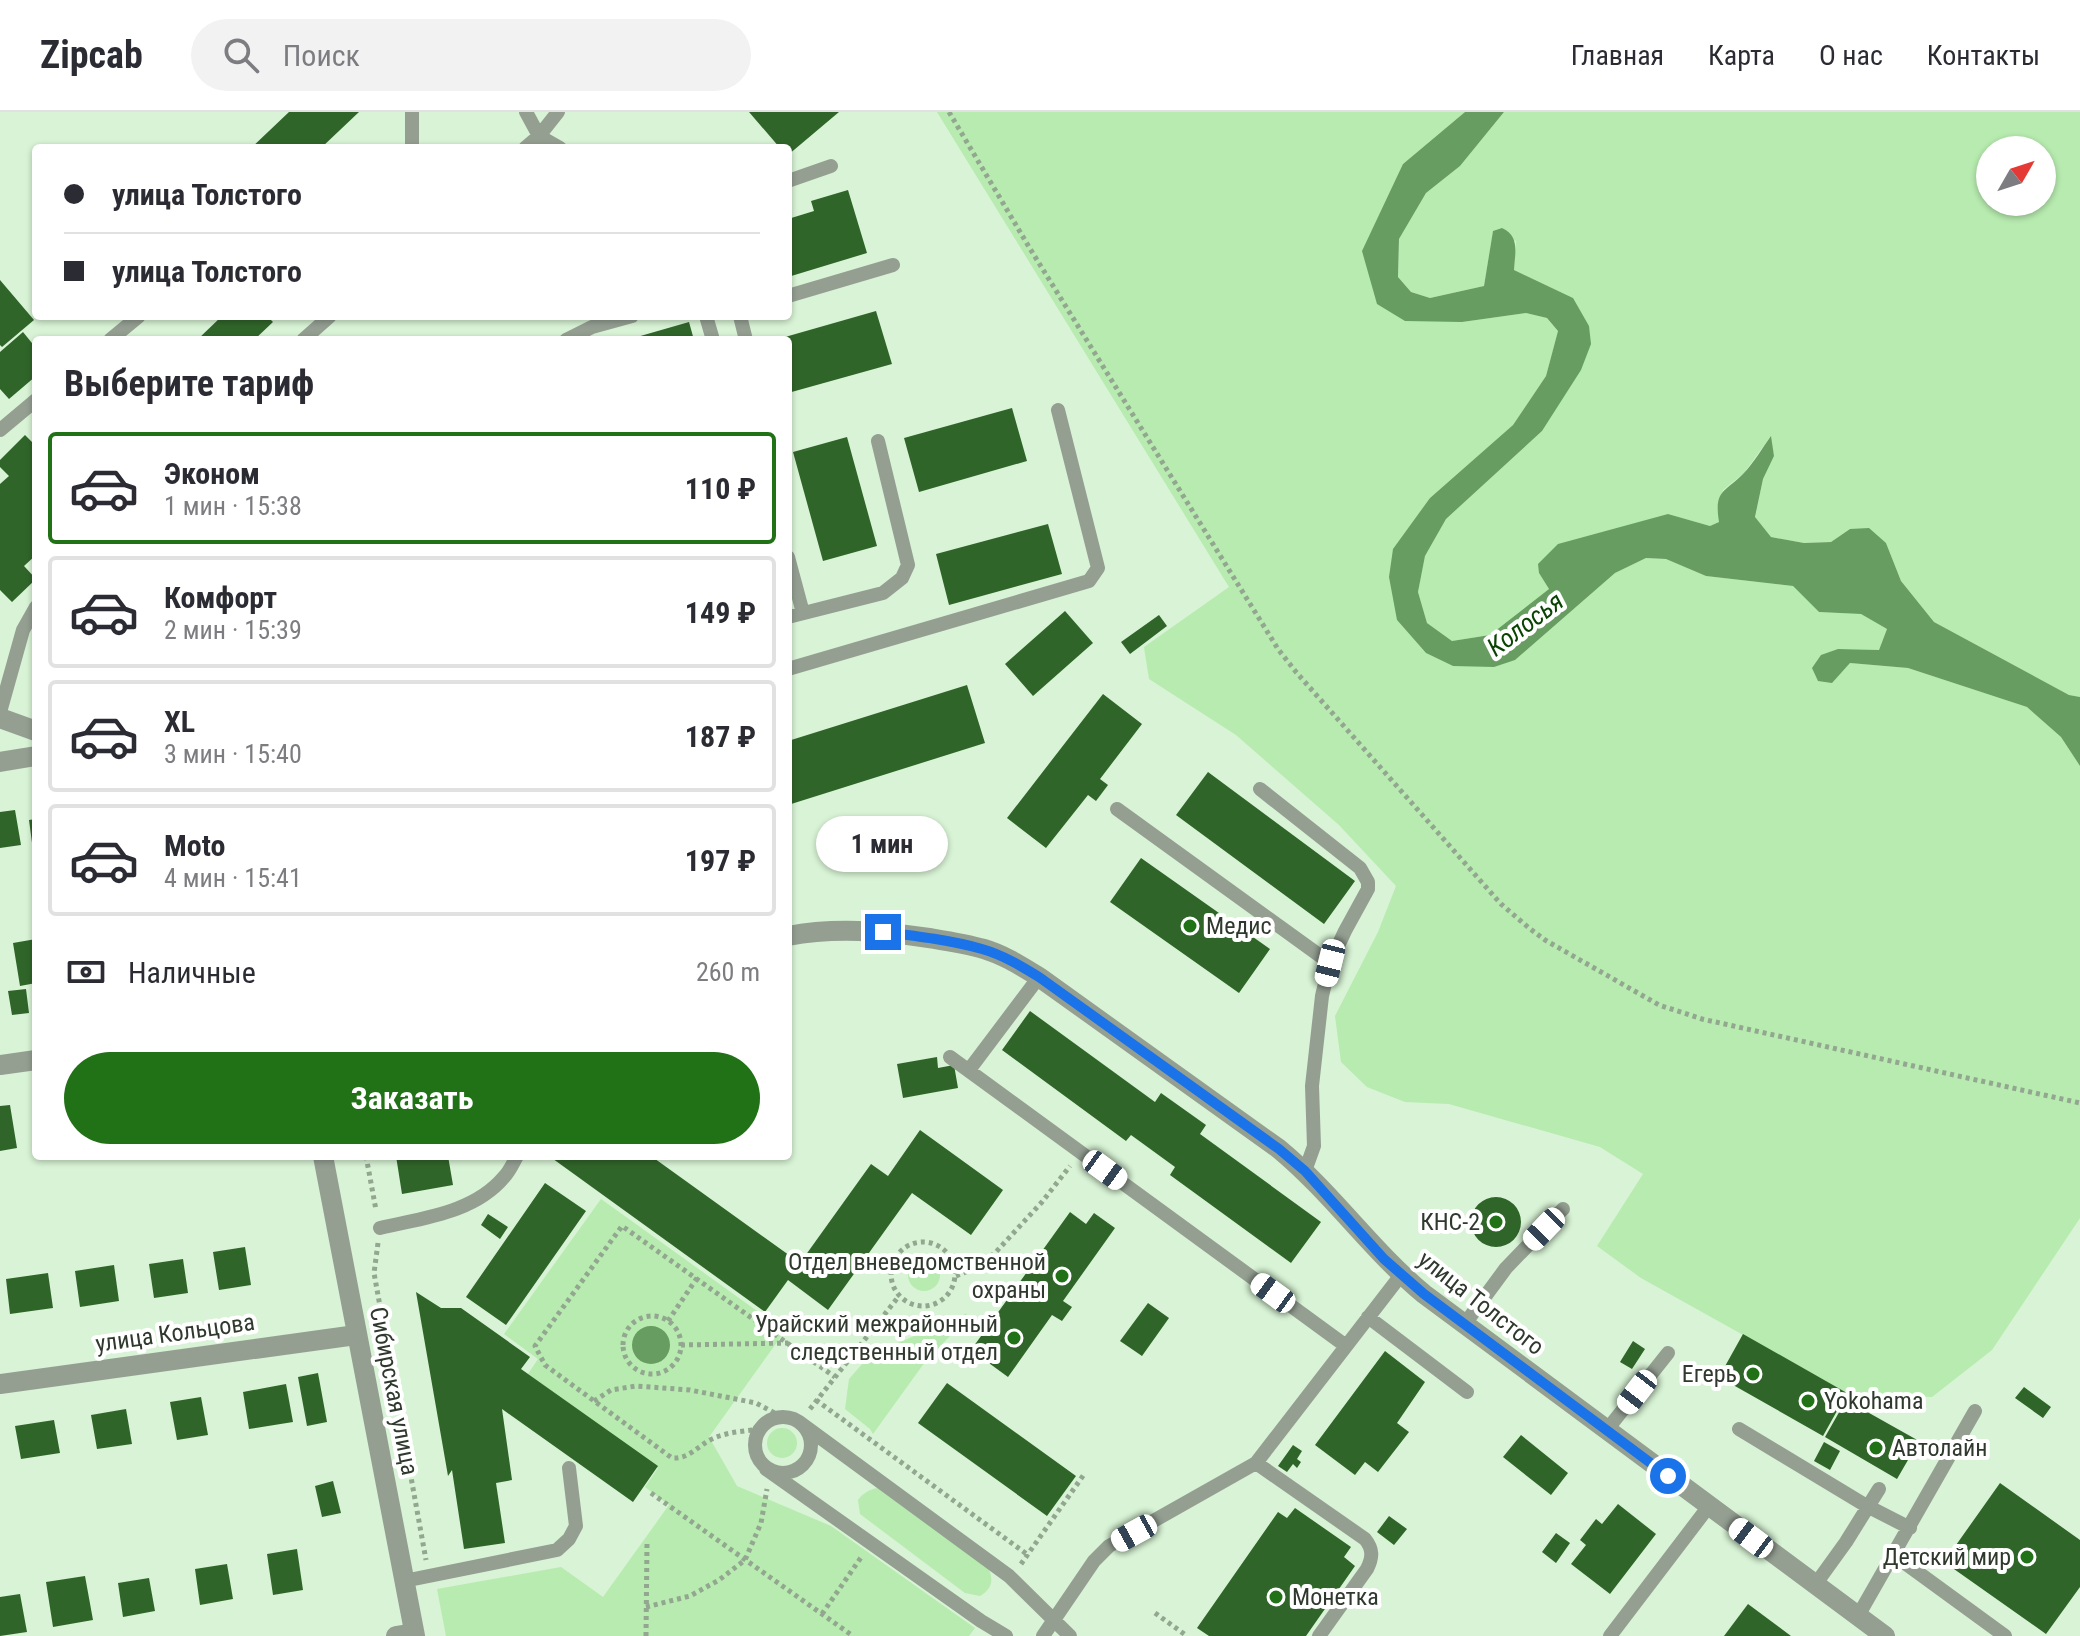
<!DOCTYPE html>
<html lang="ru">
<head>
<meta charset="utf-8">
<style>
	body { margin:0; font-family:"Roboto Condensed",sans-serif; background:#f2f2f3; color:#2b2b33; height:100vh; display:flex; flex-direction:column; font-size:30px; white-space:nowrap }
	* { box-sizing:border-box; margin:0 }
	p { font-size:26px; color:#7c7c81 }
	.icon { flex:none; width:44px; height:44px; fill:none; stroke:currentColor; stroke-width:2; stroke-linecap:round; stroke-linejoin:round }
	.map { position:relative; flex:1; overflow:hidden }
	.details { position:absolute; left:32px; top:224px; width:760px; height:824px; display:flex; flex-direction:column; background:#fff; border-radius:8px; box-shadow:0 2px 6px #0004 }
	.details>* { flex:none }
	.banner { position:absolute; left:32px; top:32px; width:760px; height:176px; border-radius:8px; box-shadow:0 2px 6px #0004; display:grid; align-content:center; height:176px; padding:0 32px; background:#fff }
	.needle { width:52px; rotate:51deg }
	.fabs { position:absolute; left:1976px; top:24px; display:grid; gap:16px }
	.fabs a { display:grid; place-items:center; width:80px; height:80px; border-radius:50%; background:#fff; box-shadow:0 2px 6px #0004; font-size:40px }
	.end { position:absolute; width:36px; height:36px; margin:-18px; border:10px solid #1a73e8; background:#fff; box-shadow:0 0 0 4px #fff }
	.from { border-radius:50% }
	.bubble { position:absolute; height:56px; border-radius:28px; background:#fff; box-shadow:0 2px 6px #0004; font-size:26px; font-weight:700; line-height:56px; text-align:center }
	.car { position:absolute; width:24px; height:48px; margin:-24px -12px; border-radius:10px; box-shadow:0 0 6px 2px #0007; background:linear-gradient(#fff 24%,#345 0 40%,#fff 0 76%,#345 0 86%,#fff 0) }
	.banner b { display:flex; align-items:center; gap:28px; height:76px; font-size:30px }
	.banner b+b { border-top:2px solid #e1e1e2 }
	.banner i { width:20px; height:20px; background:#2b2b33 }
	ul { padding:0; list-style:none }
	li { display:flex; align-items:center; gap:24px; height:112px; margin:0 16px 12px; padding:0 16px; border:4px solid #e1e1e2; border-radius:8px }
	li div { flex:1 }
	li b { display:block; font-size:30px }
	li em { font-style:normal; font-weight:700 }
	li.active { border-color:#217117 }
	li>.icon { width:72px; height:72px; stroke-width:1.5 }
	h2 { padding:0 32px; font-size:36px; line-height:96px }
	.pay { display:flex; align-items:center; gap:20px; height:88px; padding:0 32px; font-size:30px }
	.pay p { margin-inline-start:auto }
	.action { display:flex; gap:16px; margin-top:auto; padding:16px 32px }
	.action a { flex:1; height:92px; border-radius:48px; background:#217117; color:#fff; font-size:32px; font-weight:700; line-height:92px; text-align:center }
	header { display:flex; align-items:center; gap:48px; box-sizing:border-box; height:112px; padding:0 40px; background:#fff; border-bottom:2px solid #e1e1e2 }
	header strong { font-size:38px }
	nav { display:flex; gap:44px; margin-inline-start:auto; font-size:28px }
	.search { width:560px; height:72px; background:#f2f2f3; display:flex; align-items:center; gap:20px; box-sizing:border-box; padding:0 28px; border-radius:44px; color:#7c7c81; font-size:30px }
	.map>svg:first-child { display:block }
	.green { fill:#b7ebaf; fill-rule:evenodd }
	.water { fill:#679d60 }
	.building { fill:#30652a }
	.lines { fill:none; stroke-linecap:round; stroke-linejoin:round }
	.path { stroke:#92a690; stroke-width:5; stroke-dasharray:4 4; stroke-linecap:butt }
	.service { stroke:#949f92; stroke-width:14 }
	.minor { stroke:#949f92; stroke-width:20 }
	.tertiary { stroke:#949f92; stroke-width:20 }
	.route { stroke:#1a73e8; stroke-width:10 }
	.poi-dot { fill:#217117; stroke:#fff; stroke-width:3 }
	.labels { text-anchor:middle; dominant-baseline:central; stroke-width:8; stroke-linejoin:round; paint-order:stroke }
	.poi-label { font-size:24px; fill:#2f392d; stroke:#fff; text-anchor:end }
	.street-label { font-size:24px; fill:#2f392d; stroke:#fff }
	.water-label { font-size:26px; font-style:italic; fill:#0a4403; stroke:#fff }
</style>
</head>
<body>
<header>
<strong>Zipcab</strong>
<div class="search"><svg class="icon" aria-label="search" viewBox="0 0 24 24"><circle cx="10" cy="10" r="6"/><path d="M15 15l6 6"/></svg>Поиск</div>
<nav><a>Главная</a><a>Карта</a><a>О нас</a><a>Контакты</a></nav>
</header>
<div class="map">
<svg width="2080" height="1524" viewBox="0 0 2080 1524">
	<rect width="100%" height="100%" fill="#d8f3d5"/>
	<path class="green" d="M937 0H1465L1403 52 1377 192 1462 210 1526 201 1547 206 1558 219 1546 264 1513 313 1430 386 1397 508 1426 541 1453 554 1515 548 1615 461 1646 446 1666 447 1706 464 1793 474 1819 500 1861 502 1887 517 1879 538 1838 537 1832 570 1850 551 1908 556 2027 595 2061 625 2080 654V1106L1992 1238 1932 1285 1847 1281 1641 1166 1597 1134 1643 1062 1600 1035 1449 992 1405 990 1367 975 1341 950 1335 904 1378 820 1396 774 1339 713 1236 623 1149 567 1144 535 1229 475Z
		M1504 0H2080V585L2069 583 1934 510 1901 469 1886 431 1850 417 1831 430 1804 431 1771 425 1755 406 1763 367 1774 344 1770 325 1744 361 1723 378 1719 410 1710 414 1668 402 1539 461 1549 477 1490 523 1452 529 1427 511 1418 480 1425 444 1446 407 1542 319 1573 186 1514 158 1516 129 1493 120 1484 174 1430 186 1411 180 1398 165 1399 127 1426 81 1460 54ZM1990 38H2042V90H1990Z
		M601 1087 785 1219 709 1325 737 1374 831 1414 975 1516 969 1524H446L437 1477 561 1455 603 1485 669 1393 645 1375 658 1356 528 1262 538 1247 504 1222Z
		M908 1163a16 16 0 1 1 32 0a16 16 0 1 1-32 0Z
		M967 1201 960 1213 922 1254 873 1322 870 1317 845 1297 849 1267 870 1243 928 1218 943 1214Z
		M767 1331a15 15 0 1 1 30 0a15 15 0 1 1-30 0Z
		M877 1376 988 1455C994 1468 992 1477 980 1484L965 1481 860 1402 858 1388C863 1381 869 1378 877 1376Z"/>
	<path class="water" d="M1465 0H1504L1460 54 1426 81 1399 127 1398 165 1411 180 1430 186 1484 174 1493 119 1502 116C1520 124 1515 141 1514 158L1573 186 1589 214 1591 232 1581 258 1542 319 1446 407 1425 444 1418 480 1427 511 1452 529 1490 523 1549 477 1539 461 1538 452 1558 432 1668 402 1710 414 1719 410C1714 378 1724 381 1743 362 1754 351 1762 336 1771 324L1774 344 1763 367 1755 405 1771 425 1804 431 1831 430 1850 417 1869 416 1886 431 1901 469 1934 510 2069 583 2080 585V654L2061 625 2027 595 1908 556 1850 551 1832 571 1818 569 1812 556 1821 543 1838 537 1879 538 1887 517 1861 502 1819 500 1793 474 1706 464 1666 447 1646 446 1615 461 1515 548 1494 555 1453 554 1426 541 1397 508 1389 465 1393 437 1430 386 1513 313 1546 264 1558 219 1547 206 1526 201 1462 210 1405 209 1377 192 1362 139 1403 52Z
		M632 1233a19 19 0 1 1 38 0a19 19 0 1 1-38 0Z"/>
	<path class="building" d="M289 0H359L321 36H251Z
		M749 0H839L788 43V36H780Z
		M848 78 867 141 788 165V107L814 99 811 89Z
		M0 168 34 208 2 235 0 233Z
		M876 199 892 252 788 281V228L778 227Z
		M222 204H267L273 210 254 228H197Z
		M689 210 694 228H630V227Z
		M23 220 36 236V264L9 287 0 277V240Z
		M1012 296 1027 349 919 380 904 326Z
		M25 323 36 334V443L24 454 36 467 12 490 0 478V372L9 364 0 355V348Z
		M847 325 877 434 823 449 793 340Z
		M1048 412 1062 462 949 493 936 442Z
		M1065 499 1093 531 1033 584 1005 552Z
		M1159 503 1167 514 1130 542 1121 530Z
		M967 573 985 631 788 693V629Z
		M1103 582 1142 612 1100 667 1108 673 1096 689 1088 683 1046 736 1007 706Z
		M1208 660 1355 769 1324 812 1176 703Z
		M15 698 21 733 0 736V700Z
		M36 707V746H34L29 708Z
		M1141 746 1270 837 1239 881 1110 790Z
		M36 827V871L20 874 13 831Z
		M26 877 29 901 12 903 8 879Z
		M1030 899 1155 990 1161 981 1206 1013 1200 1022 1321 1110 1291 1151 1170 1063 1175 1055 1131 1023 1126 1029 1002 938Z
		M937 945 938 956 954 953 958 976 903 986 897 952Z
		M10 993 17 1036 0 1039V994Z
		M920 1018 1003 1078 971 1123 912 1081 828 1198 788 1168 765 1200 549 1044H651L800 1151 871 1052 888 1064Z
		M396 1044H448L453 1073 402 1082Z
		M545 1071 586 1099 506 1213 466 1185Z
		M1471 1110a25 25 0 1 1 50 0a25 25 0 1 1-50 0Z
		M1070 1100 1086 1112 1094 1101 1115 1116 1063 1189 1072 1195 1062 1209 1052 1203 1008 1265 971 1238Z
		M488 1102 508 1115 500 1127 481 1113Z
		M245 1135 251 1173 219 1178 213 1140Z
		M183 1147 188 1181 154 1186 149 1152Z
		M114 1153 119 1189 80 1195 75 1159Z
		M48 1161 53 1196 10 1202 6 1167Z
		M416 1180 441 1196H461L530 1245 521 1257 658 1354 633 1390 502 1297 512 1368 496 1371 505 1431 464 1437 452 1358 448 1364Z
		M1148 1191 1169 1206 1142 1244 1120 1229Z
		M1743 1222 1847 1281 1823 1324 1719 1265Z
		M1633 1229 1645 1237 1632 1257 1620 1250Z
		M1385 1239 1425 1270 1397 1311 1409 1320 1378 1360 1365 1350 1355 1363 1315 1333Z
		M318 1261 327 1310 307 1314 298 1265Z
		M947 1271 1076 1364 1047 1404 918 1311Z
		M286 1272 293 1310 249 1317 243 1280Z
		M2024 1275 2051 1295 2043 1306 2015 1286Z
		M201 1285 208 1323 177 1328 170 1290Z
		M1846 1288 1919 1329 1897 1367 1825 1325Z
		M126 1297 132 1332 97 1337 91 1303Z
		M54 1308 60 1341 21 1347 15 1314Z
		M1521 1323 1568 1361 1551 1383 1503 1345Z
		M1824 1330 1840 1339 1830 1358 1814 1349Z
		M1293 1333 1302 1339 1297 1347 1301 1350 1297 1356 1293 1352 1287 1360 1278 1354Z
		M333 1369 341 1401 322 1405 315 1374Z
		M2000 1371 2080 1428V1475L2046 1522 1944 1450Z
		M1618 1392 1656 1422 1610 1482 1571 1452 1586 1433 1580 1428 1596 1407 1602 1412Z
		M1295 1396 1351 1435 1344 1445 1355 1454 1306 1524H1209L1197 1516 1278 1400 1287 1406Z
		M1389 1404 1407 1417 1394 1433 1377 1420Z
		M1556 1421 1570 1431 1556 1451 1542 1440Z
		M297 1437 303 1478 273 1483 267 1442Z
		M227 1452 233 1487 200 1493 195 1457Z
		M85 1464 93 1508 53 1515 46 1470Z
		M149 1466 155 1499 123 1505 118 1471Z
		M20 1482 27 1520 0 1524V1485Z
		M1748 1492 1791 1524H1724Z"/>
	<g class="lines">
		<path class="path" d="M949 0 1029 135 1278 537 1296 560 1501 792 1529 816 1545 828 1659 893 1702 907 2080 991
			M366 1044 376 1098
			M891 1162a32 32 0 1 1 64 0a32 32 0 1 1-64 0Z
			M378 1131 374 1161 426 1448
			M956 1164 976 1156 995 1141 1042 1090 1070 1054
			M623 1233a29 29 0 1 1 58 0a29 29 0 1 1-58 0Z
			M668 1209 697 1166
			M681 1233 788 1231
			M816 1288 1028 1443
			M594 1289 611 1278 636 1274 690 1278 756 1291 782 1305
			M810 1297 899 1184
			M760 1317C745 1319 728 1320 714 1326 698 1333 690 1347 672 1346L545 1253 535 1234 622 1114 835 1265
			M651 1381 853 1524
			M1021 1452 1085 1361
			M646 1495 690 1484 719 1468 745 1448 761 1411 767 1377
			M1155 1501 1187 1524
			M822 1502 862 1444
			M646 1524 647 1430"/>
		<path class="service" d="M526 0 539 24 558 0
			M412 36V0
			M525 36 539 24 560 36
			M788 69 831 54
			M788 184 893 153
			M706 204 713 228
			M740 204 746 228
			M110 228 139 204
			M303 228 330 204
			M566 228 592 215 632 204
			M0 318 36 288
			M788 445 803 501
			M788 505 883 481 902 466 908 453 878 329
			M788 557 1089 469 1098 456 1058 298
			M0 600 23 518 36 495
			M1260 677 1360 756 1368 770V777L1345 819 1330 851 1322 884 1312 974 1314 1034 1305 1059
			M1117 697 1330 851
			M950 945 1346 1234
			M969 958 1039 865
			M380 1116C422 1106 474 1101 504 1065 510 1059 513 1051 517 1044
			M1368 1205 1467 1280
			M1464 1213 1506 1156 1563 1097
			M755 1333a28 28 0 1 1 56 0a28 28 0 1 1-56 0Z
			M799 1310 1009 1464 1070 1524
			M1739 1317 1865 1393 1910 1416
			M1606 1319 1668 1241
			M1256 1351 1365 1427C1373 1437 1373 1445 1367 1457L1319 1524
			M766 1357 981 1509 1006 1524
			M1894 1443 2005 1524
			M404 1469 557 1438 569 1427 576 1414 569 1356
			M1815 1473 1846 1430 1879 1377
			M1858 1504 1975 1299
			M1043 1524 1094 1449 1109 1434 1256 1351 1401 1163
			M1610 1524 1709 1394"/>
		<path class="minor" d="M0 606 36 619
			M0 650 36 644
			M0 953 36 948
			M0 1272 356 1223
			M396 1524 414 1521"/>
		<path class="tertiary" d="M788 824C835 815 882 819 929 826 947 829 966 832 984 837 1004 843 1021 854 1039 865L1279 1037C1332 1081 1371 1138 1424 1182L1885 1524
			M323 1044 415 1524"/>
	</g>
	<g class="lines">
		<path class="route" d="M883 820C916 824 950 828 982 837 1003 843 1021 854 1039 865L1279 1037 1305 1059 1384 1147 1424 1182 1668 1364"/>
	</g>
	<g class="poi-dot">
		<circle cx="1190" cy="814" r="8"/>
		<circle cx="1496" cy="1110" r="8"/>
		<circle cx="1062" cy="1164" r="8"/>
		<circle cx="1014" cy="1226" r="8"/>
		<circle cx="1753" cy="1262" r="8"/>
		<circle cx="1808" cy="1289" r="8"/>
		<circle cx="1876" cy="1336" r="8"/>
		<circle cx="2027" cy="1445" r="8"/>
		<circle cx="1276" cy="1485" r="8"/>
	</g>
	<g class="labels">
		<g class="poi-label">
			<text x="1206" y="814" text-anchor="start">Медис</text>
			<text x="1480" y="1110">КНС-2</text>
			<text x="1046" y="1150">Отдел вневедомственной<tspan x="1046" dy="28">охраны</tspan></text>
			<text x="998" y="1212">Урайский межрайонный<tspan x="998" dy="28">следственный отдел</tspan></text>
			<text x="1737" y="1262">Егерь</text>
			<text x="1824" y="1289" text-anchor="start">Yokohama</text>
			<text x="1892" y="1336" text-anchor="start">Автолайн</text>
			<text x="2011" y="1445">Детский мир</text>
			<text x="1292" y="1485" text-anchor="start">Монетка</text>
		</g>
		<g class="street-label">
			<text transform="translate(1481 1191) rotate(38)">улица Толстого</text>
			<text transform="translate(175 1221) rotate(-8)">улица Кольцова</text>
			<text transform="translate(394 1279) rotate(79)">Сибирская улица</text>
		</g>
		<g class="water-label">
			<text transform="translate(1525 512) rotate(-37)">Колосья</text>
		</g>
	</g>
</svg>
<div class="fabs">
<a><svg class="needle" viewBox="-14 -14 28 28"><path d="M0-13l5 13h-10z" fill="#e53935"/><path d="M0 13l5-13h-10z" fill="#7c7c81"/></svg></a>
</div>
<i class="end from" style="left:1668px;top:1364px"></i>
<i class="end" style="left:883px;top:820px"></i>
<div class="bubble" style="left:816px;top:704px;width:132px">1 мин</div>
<i class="car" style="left:1330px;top:851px;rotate:194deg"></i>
<i class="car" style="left:1105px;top:1058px;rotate:126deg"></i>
<i class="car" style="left:1544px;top:1117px;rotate:224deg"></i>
<i class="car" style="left:1273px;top:1181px;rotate:306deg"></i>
<i class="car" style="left:1637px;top:1280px;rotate:218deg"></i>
<i class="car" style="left:1134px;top:1421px;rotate:241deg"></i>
<i class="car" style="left:1751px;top:1426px;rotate:307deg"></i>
<div class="banner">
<b><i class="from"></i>улица Толстого</b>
<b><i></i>улица Толстого</b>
</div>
<section class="details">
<h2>Выберите тариф</h2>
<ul>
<li class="active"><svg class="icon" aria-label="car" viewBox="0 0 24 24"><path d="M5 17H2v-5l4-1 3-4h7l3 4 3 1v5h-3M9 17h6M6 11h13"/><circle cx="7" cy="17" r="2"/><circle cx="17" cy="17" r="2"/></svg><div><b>Эконом</b><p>1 мин · 15:38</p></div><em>110 ₽</em></li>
<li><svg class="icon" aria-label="car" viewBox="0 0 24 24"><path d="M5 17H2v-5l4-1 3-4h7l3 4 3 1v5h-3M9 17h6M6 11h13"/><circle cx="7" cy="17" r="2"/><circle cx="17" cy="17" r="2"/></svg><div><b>Комфорт</b><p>2 мин · 15:39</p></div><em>149 ₽</em></li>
<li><svg class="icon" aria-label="car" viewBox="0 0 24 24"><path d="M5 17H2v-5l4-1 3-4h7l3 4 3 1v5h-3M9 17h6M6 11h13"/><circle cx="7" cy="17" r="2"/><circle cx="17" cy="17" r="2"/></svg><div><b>XL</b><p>3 мин · 15:40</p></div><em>187 ₽</em></li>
<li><svg class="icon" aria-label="car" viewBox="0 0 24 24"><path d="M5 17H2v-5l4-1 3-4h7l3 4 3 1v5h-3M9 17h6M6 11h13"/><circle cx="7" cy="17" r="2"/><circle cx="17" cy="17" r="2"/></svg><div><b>Moto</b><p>4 мин · 15:41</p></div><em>197 ₽</em></li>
</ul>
<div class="pay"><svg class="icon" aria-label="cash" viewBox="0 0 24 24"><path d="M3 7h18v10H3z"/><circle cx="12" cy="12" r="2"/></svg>Наличные<p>260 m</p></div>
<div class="action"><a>Заказать</a></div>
</section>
</div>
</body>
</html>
